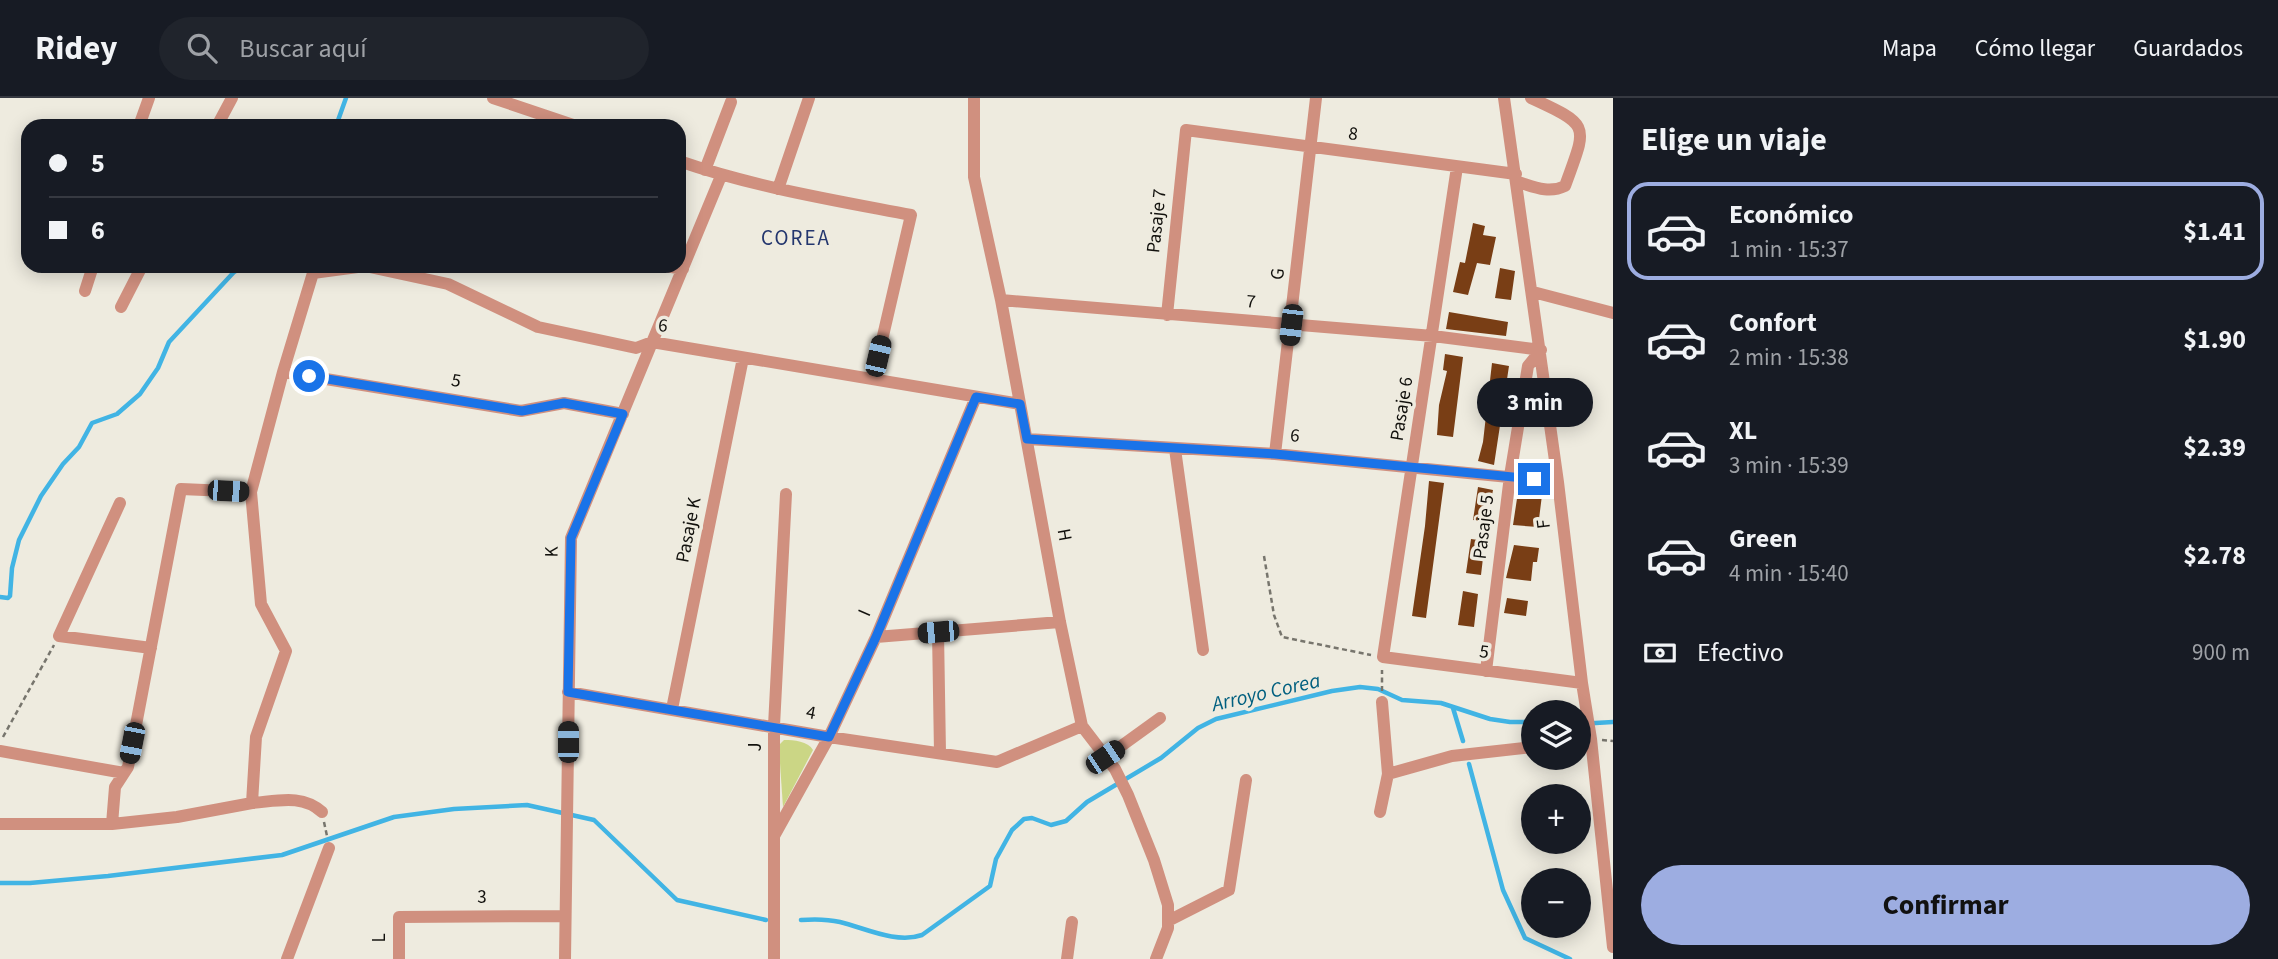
<!DOCTYPE html>
<html lang="es">
<head>
<meta charset="utf-8">
<style>
	body { margin:0; font-family:"Source Sans 3",sans-serif; background:#20242c; color:#f1f3f6; height:100vh; display:flex; flex-direction:column; font-size:26px; white-space:nowrap }
	* { box-sizing:border-box; margin:0 }
	p { font-size:23px; color:#9ea1a6 }
	.icon { flex:none; width:38px; height:38px; fill:none; stroke:currentColor; stroke-width:2; stroke-linecap:round; stroke-linejoin:round }
	.map { position:relative; flex:1; overflow:hidden }
	.side { display:flex; flex-direction:column; background:#171b24; width:665px }
	.side>* { flex:none }
	.hud { position:absolute; left:21px; top:21px; width:665px; height:154px; border-radius:21px; box-shadow:0 4px 18px #0003; display:grid; align-content:center; height:154px; padding:0 28px; background:#171b24 }
	.buttons { position:absolute; left:1521px; top:602px; display:grid; gap:14px }
	.buttons a { display:grid; place-items:center; width:70px; height:70px; border-radius:50%; background:#171b24; box-shadow:0 4px 18px #0003; font-size:35px }
	.end { position:absolute; width:32px; height:32px; margin:-16px; border:9px solid #1a73e8; background:#fff; box-shadow:0 0 0 4px #fff }
	.from { border-radius:50% }
	.bubble { position:absolute; height:49px; border-radius:24px; background:#171b24; box-shadow:0 4px 18px #0003; font-size:23px; font-weight:700; line-height:49px; text-align:center }
	.car { position:absolute; width:21px; height:42px; margin:-21px -10px; border-radius:9px; box-shadow:0 0 5px 2px #0007; background:linear-gradient(#222 24%,#8ab4d8 0 40%,#222 0 76%,#8ab4d8 0 86%,#222 0) }
	.hud b { display:flex; align-items:center; gap:24px; height:66px; font-size:26px }
	.hud b+b { border-top:2px solid #363941 }
	.hud i { width:18px; height:18px; background:#f1f3f6 }
	ul { padding:0; list-style:none }
	li { display:flex; align-items:center; gap:21px; height:98px; margin:0 14px 10px; padding:0 14px; border:4px solid transparent; border-radius:21px }
	li div { flex:1 }
	li b { display:block; font-size:26px }
	li em { font-style:normal; font-weight:700 }
	li.selected { border-color:#9dade1 }
	li>.icon { width:63px; height:63px; stroke-width:1.5 }
	h2 { padding:0 28px; font-size:32px; line-height:84px }
	.pay { display:flex; align-items:center; gap:18px; height:77px; padding:0 28px; font-size:26px }
	.pay p { margin-inline-start:auto }
	.primary-button { display:flex; gap:14px; margin-top:auto; padding:14px 28px }
	.primary-button a { flex:1; height:80px; border-radius:42px; background:#9dade1; color:#111; font-size:28px; font-weight:700; line-height:80px; text-align:center }
	header { display:flex; align-items:center; gap:42px; box-sizing:border-box; height:98px; padding:0 35px; background:#171b24; border-bottom:2px solid #363941 }
	header strong { font-size:33px }
	nav { display:flex; gap:38px; margin-inline-start:auto; font-size:24px }
	.search { width:490px; height:63px; background:#20242c; display:flex; align-items:center; gap:18px; box-sizing:border-box; padding:0 24px; border-radius:38px; color:#9ea1a6; font-size:26px }
	main { display:flex; flex:1; min-height:0 }
	.map>svg:first-child { display:block }
	.green { fill:#cbd685 }
	.lines { fill:none; stroke-linecap:round; stroke-linejoin:round }
	.stream { stroke:#41b4e4; stroke-width:4.5 }
	.building { fill:#793e15 }
	.path { stroke:#77756d; stroke-width:2.5; stroke-dasharray:5 3.5; stroke-linecap:butt }
	.minor { stroke:#d0907f; stroke-width:12 }
	.route { stroke:#1a73e8; stroke-width:9 }
	.labels { text-anchor:middle; dominant-baseline:central; stroke-width:7; stroke-linejoin:round; paint-order:stroke }
	.street-label { font-size:19px; fill:#12110d; stroke:#eeebdf }
	.neighbourhood-label { font-size:21px; letter-spacing:2px; fill:#23366e; stroke:#eeebdf }
	.water-label { font-size:21px; font-style:italic; fill:#005f7f; stroke:#eeebdf }
</style>
</head>
<body>
<header>
<strong>Ridey</strong>
<div class="search"><svg class="icon" aria-label="search" viewBox="0 0 24 24"><circle cx="10" cy="10" r="6"/><path d="M15 15l6 6"/></svg>Buscar aquí</div>
<nav><a>Mapa</a><a>Cómo llegar</a><a>Guardados</a></nav>
</header>
<main>
<div class="map">
<svg width="1613" height="861" viewBox="0 0 1613 861">
	<rect width="100%" height="100%" fill="#eeebdf"/>
	<path class="green" d="M784 642C794 642 808 643 813 652L783 709 779 651 780 646Z"/>
	<g class="lines">
		<path class="stream" d="M336 28 346 0
			M0 499 8 500 10 498 12 470 19 442 41 398 63 366 79 349 92 325 117 316 140 296 158 270 169 244 234 174 244 168
			M1453 610 1463 643
			M1578 626 1613 624
			M1469 666 1503 792 1525 840 1570 861
			M0 785H30L108 778 282 757 394 719 454 711 527 707 594 722 677 802 766 822
			M801 822C814 821 827 821 840 824 865 830 896 846 922 837L990 788 996 761 1012 732 1024 721 1032 720 1051 727 1066 723 1087 704 1161 660 1198 630 1216 621 1332 593 1360 589 1378 591 1402 602 1441 605 1490 621 1510 624H1533"/>
	</g>
	<path class="building" d="M1473 125 1485 128 1483 137 1496 139 1490 167 1477 165 1468 197 1453 194 1460 164 1465 165Z
		M1500 170 1515 173 1511 202 1495 200Z
		M1449 214 1508 224 1506 238 1446 231Z
		M1445 256 1463 259 1453 339 1437 337 1439 307 1447 273 1443 272Z
		M1492 265 1509 268 1494 367 1478 363 1483 344Z
		M1429 383 1444 385 1426 520 1412 518 1425 428Z
		M1478 389 1493 392 1487 424 1473 422Z
		M1518 394 1542 397 1538 429 1513 427Z
		M1471 441 1485 443 1481 477 1466 475Z
		M1514 447 1539 450 1537 464H1533L1531 483 1506 480Z
		M1463 493 1478 496 1474 529 1458 527Z
		M1507 500 1528 503 1526 518 1504 515Z"/>
	<g class="lines">
		<path class="path" d="M1264 458 1274 517 1282 539 1371 557
			M1382 593V572
			M3 639 54 547
			M1602 642 1613 643
			M324 724 327 738"/>
		<path class="minor" d="M493 0 576 28
			M974 0V79L1001 202 1060 524 1082 628 1115 671 1128 697 1154 762 1168 807V830L1156 861
			M1504 0 1558 384 1582 585 1591 641 1613 849
			M139 28 149 0
			M217 28 232 0
			M679 63C754 89 833 102 911 117L873 281
			M1457 69 1383 559 1582 585
			M705 72 731 4
			M1518 84C1534 89 1549 96 1565 88 1587 27 1592 28 1531 0
			M778 91 809 0
			M666 168 683 171
			M85 193 93 168
			M1533 194 1613 215
			M1001 202 1433 238 1541 252
			M121 209 142 168
			M1167 217 1186 32 1516 76
			M283 274 521 313 564 305 623 316
			M1027 341 1275 356 1558 384
			M1175 351 1203 552
			M1275 356 1316 0
			M120 405 59 538 151 550
			M938 534 940 655
			M876 539 1060 524
			M1486 573 1510 378 1528 268 1541 252
			M568 594 829 639 997 664 1082 628
			M672 611 743 260
			M0 653 124 675
			M1106 659 1160 620
			M1388 676 1452 658 1533 649
			M322 714C302 696 278 703 252 705L256 639 286 553 261 506 251 394 283 274 313 175 365 168 448 186 538 229 636 250 652 244 1020 306
			M1380 714 1388 676 1382 604
			M0 726H112L177 719 252 705
			M112 726 115 689 128 669 181 391 251 394
			M774 738 829 639 876 539 976 299
			M1168 823 1229 792 1246 682
			M287 861 329 750
			M399 861V819L565 818
			M565 861 571 440 721 78
			M774 861V628L786 396
			M1067 861 1072 824"/>
	</g>
	<g class="lines">
		<path class="route" d="M309 278 522 313 564 305 623 316 571 440 568 594 829 639 876 539 976 299 1020 306 1027 341 1275 356 1534 381"/>
	</g>
	<g class="labels">
		<g class="street-label">
			<text transform="translate(1353 36) rotate(7)">8</text>
			<text transform="translate(1157 123) rotate(-84)">Pasaje 7</text>
			<text transform="translate(1278 176) rotate(-83)">G</text>
			<text transform="translate(1251 204) rotate(5)">7</text>
			<text transform="translate(663 228) rotate(5)">6</text>
			<text transform="translate(456 283) rotate(10)">5</text>
			<text transform="translate(1402 311) rotate(-81)">Pasaje 6</text>
			<text transform="translate(1295 338) rotate(5)">6</text>
			<text transform="translate(1544 426) rotate(-97)">F</text>
			<text transform="translate(1484 429) rotate(-83)">Pasaje 5</text>
			<text transform="translate(689 432) rotate(-79)">Pasaje K</text>
			<text transform="translate(1064 437) rotate(80)">H</text>
			<text transform="translate(552 454) rotate(-89)">K</text>
			<text transform="translate(865 515) rotate(-67)">I</text>
			<text transform="translate(1484 554) rotate(7)">5</text>
			<text transform="translate(811 615) rotate(11)">4</text>
			<text transform="translate(755 649) rotate(-90)">J</text>
			<text x="482" y="799">3</text>
			<text transform="translate(379 840) rotate(-90)">L</text>
		</g>
		<g class="neighbourhood-label">
			<text x="796" y="140">COREA</text>
		</g>
		<g class="water-label">
			<text transform="translate(1266 594) rotate(-13)">Arroyo Corea</text>
		</g>
	</g>
</svg>
<div class="buttons">
<a><svg class="icon" aria-label="layers" viewBox="0 0 24 24"><path d="M12 4l9 5-9 5-9-5zM3 14l9 5 9-5"/></svg></a>
<a>+</a>
<a>−</a>
</div>
<i class="end from" style="left:309px;top:278px"></i>
<i class="end" style="left:1534px;top:381px"></i>
<div class="bubble" style="left:1477px;top:280px;width:116px">3 min</div>
<i class="car" style="left:1291px;top:227px;rotate:187deg"></i>
<i class="car" style="left:878px;top:258px;rotate:13deg"></i>
<i class="car" style="left:228px;top:393px;rotate:93deg"></i>
<i class="car" style="left:938px;top:534px;rotate:265deg"></i>
<i class="car" style="left:568px;top:644px;rotate:0deg"></i>
<i class="car" style="left:132px;top:645px;rotate:191deg"></i>
<i class="car" style="left:1105px;top:659px;rotate:56deg"></i>
<div class="hud">
<b><i class="from"></i>5</b>
<b><i></i>6</b>
</div>
</div>
<section class="side">
<h2>Elige un viaje</h2>
<ul>
<li class="selected"><svg class="icon" aria-label="car" viewBox="0 0 24 24"><path d="M5 17H2v-5l4-1 3-4h7l3 4 3 1v5h-3M9 17h6M6 11h13"/><circle cx="7" cy="17" r="2"/><circle cx="17" cy="17" r="2"/></svg><div><b>Económico</b><p>1 min · 15:37</p></div><em>$1.41</em></li>
<li><svg class="icon" aria-label="car" viewBox="0 0 24 24"><path d="M5 17H2v-5l4-1 3-4h7l3 4 3 1v5h-3M9 17h6M6 11h13"/><circle cx="7" cy="17" r="2"/><circle cx="17" cy="17" r="2"/></svg><div><b>Confort</b><p>2 min · 15:38</p></div><em>$1.90</em></li>
<li><svg class="icon" aria-label="car" viewBox="0 0 24 24"><path d="M5 17H2v-5l4-1 3-4h7l3 4 3 1v5h-3M9 17h6M6 11h13"/><circle cx="7" cy="17" r="2"/><circle cx="17" cy="17" r="2"/></svg><div><b>XL</b><p>3 min · 15:39</p></div><em>$2.39</em></li>
<li><svg class="icon" aria-label="car" viewBox="0 0 24 24"><path d="M5 17H2v-5l4-1 3-4h7l3 4 3 1v5h-3M9 17h6M6 11h13"/><circle cx="7" cy="17" r="2"/><circle cx="17" cy="17" r="2"/></svg><div><b>Green</b><p>4 min · 15:40</p></div><em>$2.78</em></li>
</ul>
<div class="pay"><svg class="icon" aria-label="cash" viewBox="0 0 24 24"><path d="M3 7h18v10H3z"/><circle cx="12" cy="12" r="2"/></svg>Efectivo<p>900 m</p></div>
<div class="primary-button"><a>Confirmar</a></div>
</section>
</main>
</body>
</html>
